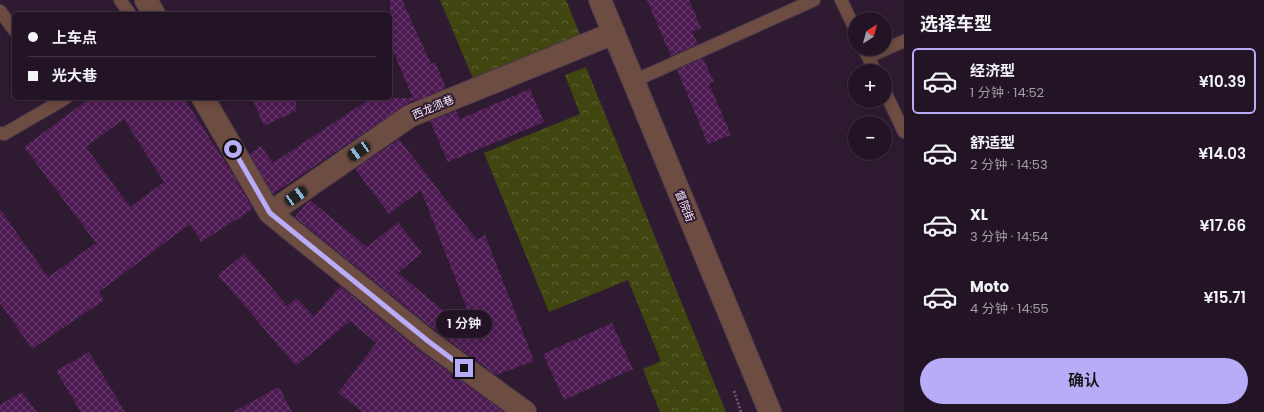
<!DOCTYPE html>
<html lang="zh">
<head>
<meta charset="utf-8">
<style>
	body { margin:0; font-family:Poppins,"Noto Sans SC",sans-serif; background:#2f2132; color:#f1f3f6; height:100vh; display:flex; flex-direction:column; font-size:15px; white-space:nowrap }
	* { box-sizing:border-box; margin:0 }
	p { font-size:13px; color:#a39ea7 }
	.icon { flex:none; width:22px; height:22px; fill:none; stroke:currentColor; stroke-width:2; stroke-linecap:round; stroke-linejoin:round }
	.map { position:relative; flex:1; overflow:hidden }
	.sheet { display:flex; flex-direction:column; background:#231425; width:360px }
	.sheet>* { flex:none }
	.banner { position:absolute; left:12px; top:12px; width:380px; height:88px; border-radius:6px; box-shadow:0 2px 10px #0003,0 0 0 1px #403342; display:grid; align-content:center; height:88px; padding:0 16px; background:#231425 }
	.needle { width:26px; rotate:36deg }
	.tools { position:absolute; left:848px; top:12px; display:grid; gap:8px }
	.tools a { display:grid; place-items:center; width:44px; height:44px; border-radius:50%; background:#231425; box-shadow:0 2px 10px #0003,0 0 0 1px #403342; font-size:20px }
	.end { position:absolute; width:18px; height:18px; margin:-9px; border:5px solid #b8abf7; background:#111; box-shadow:0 0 0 2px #111 }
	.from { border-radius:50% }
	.bubble { position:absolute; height:28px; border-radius:14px; background:#231425; box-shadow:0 2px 10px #0003,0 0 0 1px #403342; font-size:13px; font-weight:600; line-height:28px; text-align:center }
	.car { position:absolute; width:12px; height:24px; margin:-12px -6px; border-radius:5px; box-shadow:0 0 3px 1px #0007; background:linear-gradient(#222 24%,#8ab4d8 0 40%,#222 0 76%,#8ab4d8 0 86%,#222 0) }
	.banner b { display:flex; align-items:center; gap:14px; height:38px; font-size:15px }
	.banner b+b { border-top:1px solid #403342 }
	.banner i { width:10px; height:10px; background:#f1f3f6 }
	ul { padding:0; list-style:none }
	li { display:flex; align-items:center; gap:12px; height:66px; margin:0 8px 6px; padding:0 8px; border:2px solid transparent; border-radius:6px }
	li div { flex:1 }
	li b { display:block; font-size:15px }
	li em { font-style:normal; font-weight:600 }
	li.on { border-color:#b8abf7 }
	li>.icon { width:36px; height:36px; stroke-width:1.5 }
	h2 { padding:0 16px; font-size:18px; line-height:48px }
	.action { display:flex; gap:8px; margin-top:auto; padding:8px 16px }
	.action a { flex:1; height:46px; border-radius:24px; background:#b8abf7; color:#111; font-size:16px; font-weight:600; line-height:46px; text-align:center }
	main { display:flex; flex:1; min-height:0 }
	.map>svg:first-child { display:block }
	.park { fill:url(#park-crowns) }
	.building { fill:url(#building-cross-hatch); fill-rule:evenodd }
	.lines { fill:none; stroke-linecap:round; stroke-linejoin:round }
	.lane-casing { stroke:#4c394d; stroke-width:14 }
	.street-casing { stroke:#4c394d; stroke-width:24 }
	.path { stroke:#715f72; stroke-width:2.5; stroke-dasharray:2 2; stroke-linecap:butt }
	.lane { stroke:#6d4c42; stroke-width:12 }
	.street { stroke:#6d4c42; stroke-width:22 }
	.route { stroke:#b8abf7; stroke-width:5 }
	.labels { text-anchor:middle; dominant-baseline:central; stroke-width:4; stroke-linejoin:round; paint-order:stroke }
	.street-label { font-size:11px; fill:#fceefc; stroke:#2f1b31 }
</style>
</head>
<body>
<main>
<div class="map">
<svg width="904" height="412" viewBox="0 0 904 412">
	<defs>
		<pattern id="park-crowns" width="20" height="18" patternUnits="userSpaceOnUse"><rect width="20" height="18" fill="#414610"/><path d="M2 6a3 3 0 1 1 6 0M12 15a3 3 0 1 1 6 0" fill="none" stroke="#5d6134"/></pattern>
		<pattern id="building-cross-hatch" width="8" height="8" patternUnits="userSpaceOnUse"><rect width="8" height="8" fill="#4d1b52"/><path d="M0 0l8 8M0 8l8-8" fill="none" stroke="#683c6c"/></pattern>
	</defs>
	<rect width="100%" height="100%" fill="#2f1b31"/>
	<path class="park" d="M440 0H566L581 37 474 81Z
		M586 67 726 412H660L643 369 661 361 628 280 549 312 484 153 580 114 565 75Z"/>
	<path class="building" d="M390 0H402L431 64 435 62 446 88 415 101 414 99 273 194 250 154 261 146 273 163 371 98H413L390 44Z
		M647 0H689L701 28 692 32 698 44 671 56Z
		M703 58 714 82 709 84 731 135 708 144 677 70Z
		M530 89 544 122 448 162 430 121 456 111 460 119Z
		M90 98H184L229 168 253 209 201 242 190 224 99 292 104 300 32 349 0 303V209L48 277 96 243 24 147ZM124 119 164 182 130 207 86 147Z
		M252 98H296V111L264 126Z
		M399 139 477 240 485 235 534 361 496 375 436 331 295 217 307 203 310 200 367 247 398 222 422 253 398 273 479 340 421 190 389 214 355 169Z
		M244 254 287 306 297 298 314 317 340 286 420 351 504 412H363L338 393 376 343 350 321 296 366 218 275Z
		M612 323 633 369 564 400 543 354Z
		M89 352 125 412H81L56 371Z
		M279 387 292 412H233Z
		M22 392 37 412H0V405Z"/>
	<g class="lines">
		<defs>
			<path id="lane" d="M120 0 130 14
				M841 0 855 29
				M0 11 14 30
				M864 49 875 71
				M868 57 904 41
				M634 81 814 0
				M885 92 904 132
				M0 133 4 134 66 98"/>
			<path id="street" d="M146 0 154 14
				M600 0 770 412
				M203 98 270 213 428 341 525 412
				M270 213 410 116 614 33"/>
		</defs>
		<use href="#lane" class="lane-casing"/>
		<use href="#street" class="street-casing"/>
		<path class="path" d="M734 391 741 412"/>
		<use href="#lane" class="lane"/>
		<use href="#street" class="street"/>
	</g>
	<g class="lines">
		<path class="route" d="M233 149 270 213 428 341 464 368"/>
	</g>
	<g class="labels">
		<g class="street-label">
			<text transform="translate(433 107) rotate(-23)">西龙须巷</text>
			<text transform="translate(685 206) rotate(68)">督院街</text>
		</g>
	</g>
</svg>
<div class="tools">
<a><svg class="needle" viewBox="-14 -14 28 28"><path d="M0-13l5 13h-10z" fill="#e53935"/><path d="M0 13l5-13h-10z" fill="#a39ea7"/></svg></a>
<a>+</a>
<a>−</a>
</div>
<i class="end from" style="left:233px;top:149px"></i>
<i class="end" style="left:464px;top:368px"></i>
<div class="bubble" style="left:436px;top:310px;width:56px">1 分钟</div>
<i class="car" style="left:359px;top:151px;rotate:235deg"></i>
<i class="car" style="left:296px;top:196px;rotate:55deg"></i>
<div class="banner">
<b><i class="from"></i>上车点</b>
<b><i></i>光大巷</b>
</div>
</div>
<section class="sheet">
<h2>选择车型</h2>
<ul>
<li class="on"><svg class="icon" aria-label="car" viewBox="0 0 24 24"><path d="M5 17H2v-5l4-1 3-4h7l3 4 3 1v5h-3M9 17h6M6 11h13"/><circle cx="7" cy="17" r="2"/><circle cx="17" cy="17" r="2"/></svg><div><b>经济型</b><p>1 分钟 · 14:52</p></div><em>¥10.39</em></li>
<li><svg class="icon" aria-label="car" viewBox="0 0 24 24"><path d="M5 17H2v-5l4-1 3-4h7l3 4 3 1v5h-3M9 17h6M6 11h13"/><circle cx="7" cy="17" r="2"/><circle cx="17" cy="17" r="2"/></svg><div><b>舒适型</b><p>2 分钟 · 14:53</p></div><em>¥14.03</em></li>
<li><svg class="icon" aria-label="car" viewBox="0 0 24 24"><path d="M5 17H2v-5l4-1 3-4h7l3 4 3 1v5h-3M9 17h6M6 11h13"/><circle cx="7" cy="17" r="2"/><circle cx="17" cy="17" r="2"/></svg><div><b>XL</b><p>3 分钟 · 14:54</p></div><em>¥17.66</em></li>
<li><svg class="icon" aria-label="car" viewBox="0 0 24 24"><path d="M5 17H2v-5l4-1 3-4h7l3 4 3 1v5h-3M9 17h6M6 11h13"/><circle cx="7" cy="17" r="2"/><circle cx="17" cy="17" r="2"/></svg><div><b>Moto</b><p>4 分钟 · 14:55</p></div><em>¥15.71</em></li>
</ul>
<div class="action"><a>确认</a></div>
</section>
</main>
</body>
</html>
